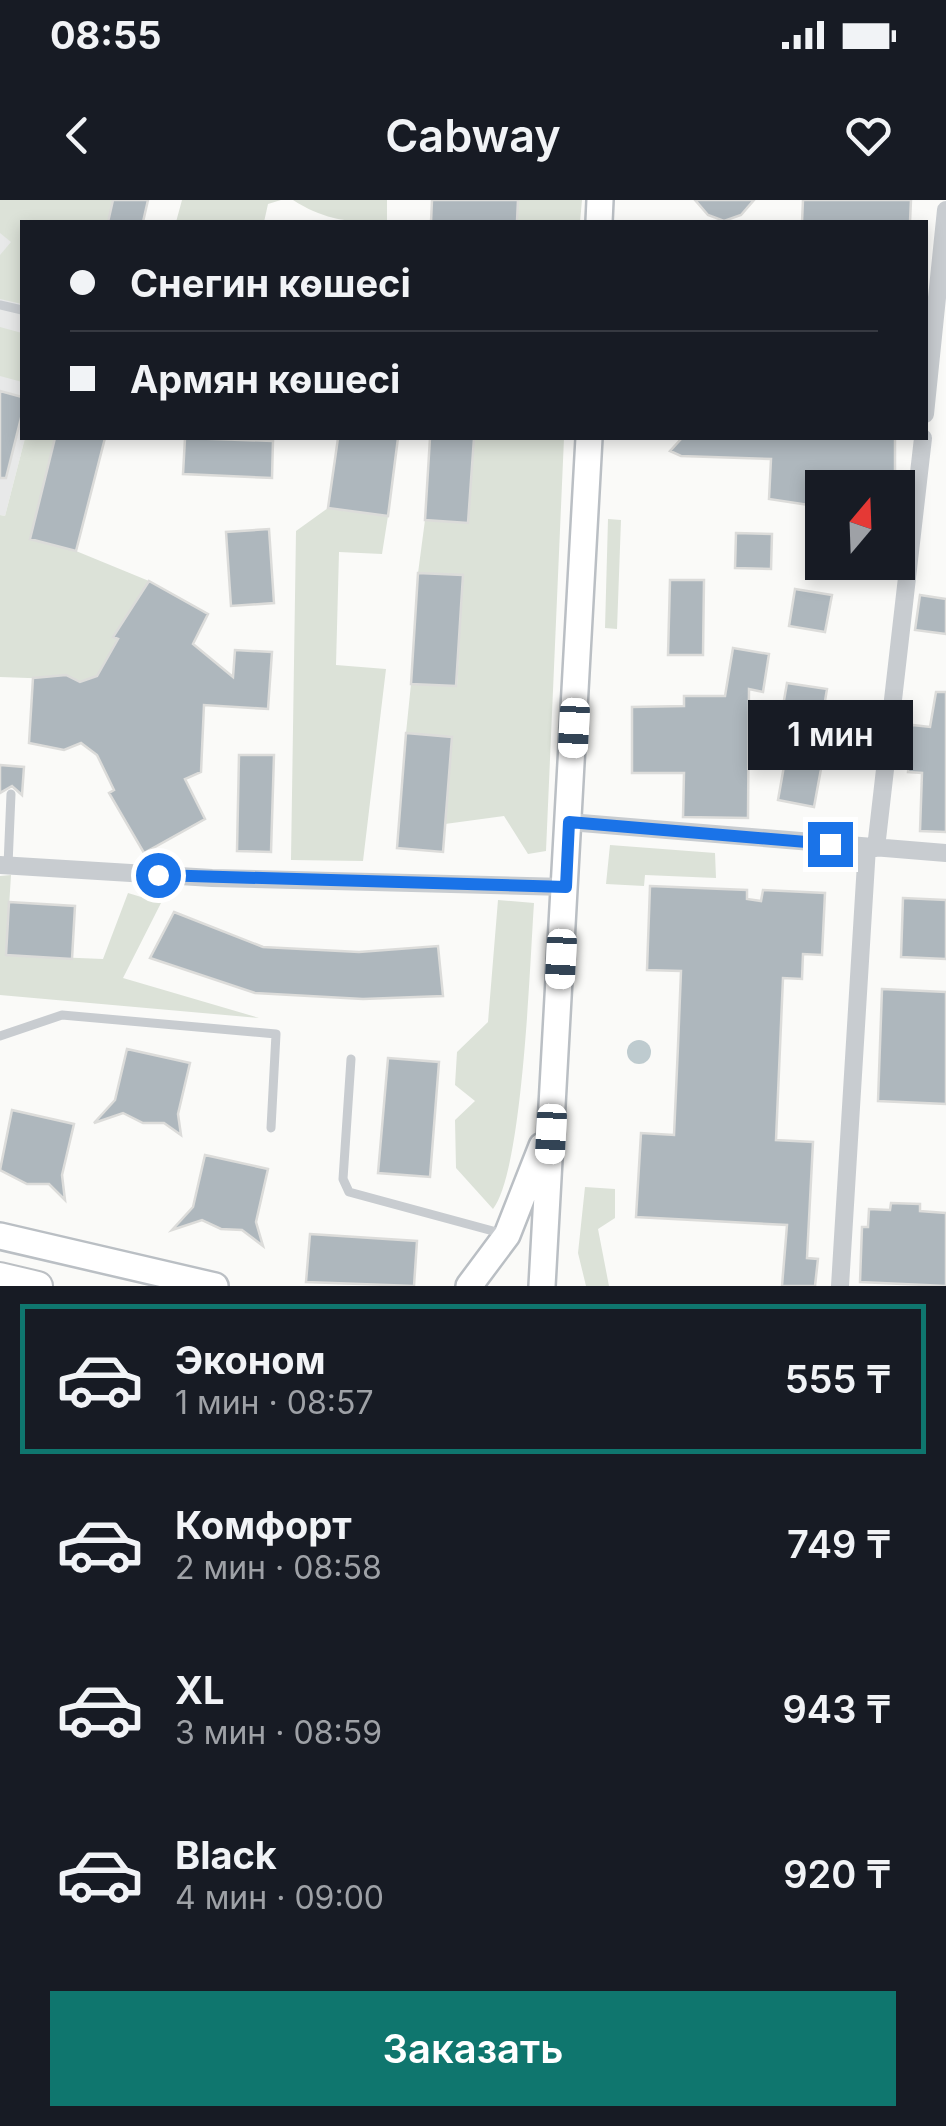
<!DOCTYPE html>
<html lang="ru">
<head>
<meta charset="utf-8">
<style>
	body { margin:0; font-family:Inter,sans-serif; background:#20242c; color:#f1f3f6; height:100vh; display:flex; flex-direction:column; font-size:38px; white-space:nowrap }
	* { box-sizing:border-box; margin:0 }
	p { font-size:32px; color:#9ea1a6 }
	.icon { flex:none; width:55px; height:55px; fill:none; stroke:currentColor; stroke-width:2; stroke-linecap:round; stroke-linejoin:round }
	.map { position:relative; height:1086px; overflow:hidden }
	.sheet { display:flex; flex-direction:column; background:#171b24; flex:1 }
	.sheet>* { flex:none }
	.guide { position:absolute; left:20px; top:20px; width:908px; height:220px; border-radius:0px; box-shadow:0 5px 15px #0003; display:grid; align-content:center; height:220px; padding:0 50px; background:#171b24 }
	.needle { width:65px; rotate:19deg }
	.controls { position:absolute; left:805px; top:270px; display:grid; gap:20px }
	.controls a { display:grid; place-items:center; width:110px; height:110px; border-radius:0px; background:#171b24; box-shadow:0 5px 15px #0003; font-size:50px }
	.end { position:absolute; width:45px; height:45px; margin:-22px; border:12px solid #1a73e8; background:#fff; box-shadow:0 0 0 5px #fff }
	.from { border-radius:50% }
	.bubble { position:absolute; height:70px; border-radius:0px; background:#171b24; box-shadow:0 5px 15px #0003; font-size:32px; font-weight:600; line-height:70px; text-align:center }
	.car { position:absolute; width:30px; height:60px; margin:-30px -15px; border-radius:12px; box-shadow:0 0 8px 2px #0007; background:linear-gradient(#fff 24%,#345 0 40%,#fff 0 76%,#345 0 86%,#fff 0) }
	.guide b { display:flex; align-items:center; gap:35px; height:95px; font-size:38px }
	.guide b+b { border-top:2px solid #363941 }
	.guide i { width:25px; height:25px; background:#f1f3f6 }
	ul { padding:18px 0 0; list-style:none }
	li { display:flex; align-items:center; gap:30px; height:150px; margin:0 20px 15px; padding:0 30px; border:5px solid transparent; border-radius:0px }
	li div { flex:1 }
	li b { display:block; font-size:38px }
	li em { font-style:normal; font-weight:600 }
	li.current { border-color:#0f766e }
	li>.icon { width:90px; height:90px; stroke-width:1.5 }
	.cta { display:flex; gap:20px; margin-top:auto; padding:20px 50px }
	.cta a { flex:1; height:115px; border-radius:0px; background:#0f766e; color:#fff; font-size:40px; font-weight:600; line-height:115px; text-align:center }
	.status { display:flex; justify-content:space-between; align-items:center; height:70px; padding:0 50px; background:#171b24; direction:ltr }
	.status svg { height:28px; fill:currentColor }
	header { display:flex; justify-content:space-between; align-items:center; height:130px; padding:0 50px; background:#171b24; font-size:45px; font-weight:600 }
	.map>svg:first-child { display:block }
	.built { fill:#e8e9e9 }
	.green { fill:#dce2d8 }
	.water { fill:#becbcf }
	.building { fill:#aeb7bd; stroke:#dcdcda; stroke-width:2.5 }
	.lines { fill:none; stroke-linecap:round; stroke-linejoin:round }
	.secondary-casing { stroke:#babfc4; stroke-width:30 }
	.primary-casing { stroke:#bbbfc3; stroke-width:32 }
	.lane { stroke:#c8ccd0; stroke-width:9 }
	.street { stroke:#c8ccd0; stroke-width:18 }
	.secondary { stroke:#fff; stroke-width:25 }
	.primary { stroke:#fff; stroke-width:28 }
	.route { stroke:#1a73e8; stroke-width:12 }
</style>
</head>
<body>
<div class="status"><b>08:55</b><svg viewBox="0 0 49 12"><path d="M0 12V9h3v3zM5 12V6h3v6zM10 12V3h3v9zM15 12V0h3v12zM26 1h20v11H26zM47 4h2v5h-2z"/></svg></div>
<header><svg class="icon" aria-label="back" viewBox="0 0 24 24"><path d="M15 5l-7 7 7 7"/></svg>Cabway<svg class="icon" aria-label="heart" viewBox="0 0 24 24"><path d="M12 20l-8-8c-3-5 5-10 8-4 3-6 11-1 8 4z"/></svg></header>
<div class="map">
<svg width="946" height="1086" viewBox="0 0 946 1086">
	<rect width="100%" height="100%" fill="#fafaf8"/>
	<path class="built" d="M0 0H80L22 22 25 238 5 316 0 315Z"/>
	<path class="green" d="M0 0H113L108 22H22V104L0 99V55L11 42 0 33Z
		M182 0H281L268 4 264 22H176Z
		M293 0H387V22C350 23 324 20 293 0Z
		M518 0H582L580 22H517Z
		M0 127 22 133V182L0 176Z
		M25 238H55L30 339 76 351 149 381 114 436 118 439 97 476 72 485 66 475 56 479 0 477V315L5 316Z
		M474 238H564L546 651 528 654 504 616 445 624 452 537 406 533 411 484 457 486 463 376 418 373 425 320 468 323Z
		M328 308 388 316 382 354 339 352 336 465 386 469 363 661 291 660 296 331Z
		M608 319 621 320 617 429 605 428Z
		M610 645 715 653 716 678 645 675 644 686 606 684Z
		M11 675 6 755 103 759 128 693 161 703 123 778 259 818 0 795V676Z
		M498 700 534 703C530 761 523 971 493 1009L456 968 455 920 475 901 455 885 457 852 488 822Z
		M585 987 615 989V1018L598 1029 609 1086H586L578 1053Z"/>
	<path class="water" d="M627 852a12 12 0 1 1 24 0a12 12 0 1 1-24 0Z"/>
	<path class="building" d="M113 0H148L143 22H108Z
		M432 0H518L517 22H431Z
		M695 0H754L741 15 724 21 708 15Z
		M803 0H911L910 22H802Z
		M0 191 22 197V214L6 278H0Z
		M55 238H105L76 351 30 339Z
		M185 238 273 241 272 278 183 274Z
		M338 238H398L388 316 328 308Z
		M430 238H474L468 323 425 320Z
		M682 238H895V288H822V307L769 299 771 259 681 256 670 251Z
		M269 329 274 403 231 406 226 332Z
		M736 333 772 334 771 369 735 368Z
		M418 373 463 375 456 486 411 484Z
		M670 380H704L703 455H668Z
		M149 381 208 414 193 444 233 477 235 450 272 452 268 509 204 505 201 572 185 579 205 619 144 653 109 593 114 590 97 555 81 543 64 550 29 543 33 478 66 475 80 482 97 476 118 439 113 437Z
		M795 389 832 395 825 432 789 426Z
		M920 395 946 399V434L915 430Z
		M733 448 769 454 763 492 749 489 748 618 683 617 684 573H632V507L684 506V496H725Z
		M787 483 827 489 814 568 821 569 814 607 778 600 787 549 776 547Z
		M936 492H946V632L920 631 922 573 908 572 912 525 930 527Z
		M406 533 452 537 443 652 397 648Z
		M239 555H274L271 652 237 651Z
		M0 565 24 567 22 595 12 586 0 593Z
		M650 686 747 690V699L761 701 763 690 825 693 822 755 803 754 802 779 783 778 776 940 813 942 807 1058 818 1059 815 1086H782L787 1025 636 1017 641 933 674 935 678 846 681 771 647 770Z
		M903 698 946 700V759L901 757Z
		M9 702 75 706 72 759 6 755Z
		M174 712 263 747 359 752 438 746 443 796 363 799 255 793 150 758Z
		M882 789 946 792V904L878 901Z
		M127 849 190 863 178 914 181 935 164 923H143L123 913 94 923 115 900Z
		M388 858 439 862 430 977 378 973Z
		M12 910 74 924 62 975 65 1000 49 984H27L0 970Z
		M205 955 268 969 256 1022 263 1046 242 1030 221 1029 202 1020 172 1030 193 1007Z
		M891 1003 920 1004V1011L946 1013V1086L860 1082 862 1027H868L869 1009 890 1010Z
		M310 1034 417 1041 414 1086 306 1082Z"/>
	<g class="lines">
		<defs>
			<path id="secondary" d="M599 22 600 0
				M0 1036 215 1086
				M469 1086 507 1035 542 946
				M542 1086 589 238"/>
			<path id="primary" d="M0 1077 38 1086"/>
		</defs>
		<use href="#secondary" class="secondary-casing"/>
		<use href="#primary" class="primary-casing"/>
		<path class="lane" d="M0 105 22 110
			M8 665 11 594
			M0 836 62 815 276 834 271 928
			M351 859 343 979 349 992 504 1034"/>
		<path class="street" d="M925 214 946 10
			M569 622 946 653
			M876 648 923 238
			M0 665 212 678 565 687
			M840 1086 867 647"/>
		<use href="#secondary" class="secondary"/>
		<use href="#primary" class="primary"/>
	</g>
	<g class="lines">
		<path class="route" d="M158 675 566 687 569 622 830 644"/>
	</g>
</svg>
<div class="controls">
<a><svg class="needle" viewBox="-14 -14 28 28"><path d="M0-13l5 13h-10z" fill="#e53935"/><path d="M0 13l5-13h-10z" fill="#9ea1a6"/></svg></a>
</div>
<i class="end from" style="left:158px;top:675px"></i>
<i class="end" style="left:830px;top:644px"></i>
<div class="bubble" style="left:748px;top:500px;width:165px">1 мин</div>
<i class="car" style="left:574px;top:528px;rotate:183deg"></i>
<i class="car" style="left:561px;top:759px;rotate:183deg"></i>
<i class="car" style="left:551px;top:934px;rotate:183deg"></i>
<div class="guide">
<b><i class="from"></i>Снегин көшесі</b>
<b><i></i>Армян көшесі</b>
</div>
</div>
<section class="sheet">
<ul>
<li class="current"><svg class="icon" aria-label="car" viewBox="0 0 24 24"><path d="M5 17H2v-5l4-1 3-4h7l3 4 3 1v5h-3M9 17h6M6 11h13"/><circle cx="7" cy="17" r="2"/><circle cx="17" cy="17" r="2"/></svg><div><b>Эконом</b><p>1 мин · 08:57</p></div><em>555 ₸</em></li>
<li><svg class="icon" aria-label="car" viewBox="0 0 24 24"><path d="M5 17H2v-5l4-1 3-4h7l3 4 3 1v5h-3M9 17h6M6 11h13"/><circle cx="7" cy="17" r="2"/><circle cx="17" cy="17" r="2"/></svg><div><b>Комфорт</b><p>2 мин · 08:58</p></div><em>749 ₸</em></li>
<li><svg class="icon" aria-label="car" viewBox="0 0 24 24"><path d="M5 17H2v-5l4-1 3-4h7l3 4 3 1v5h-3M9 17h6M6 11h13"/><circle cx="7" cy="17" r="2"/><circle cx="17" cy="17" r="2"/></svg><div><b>XL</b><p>3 мин · 08:59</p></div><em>943 ₸</em></li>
<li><svg class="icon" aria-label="car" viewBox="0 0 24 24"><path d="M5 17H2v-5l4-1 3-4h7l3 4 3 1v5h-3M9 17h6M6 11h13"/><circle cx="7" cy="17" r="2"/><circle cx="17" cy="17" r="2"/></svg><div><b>Black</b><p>4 мин · 09:00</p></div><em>920 ₸</em></li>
</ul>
<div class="cta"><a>Заказать</a></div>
</section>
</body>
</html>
